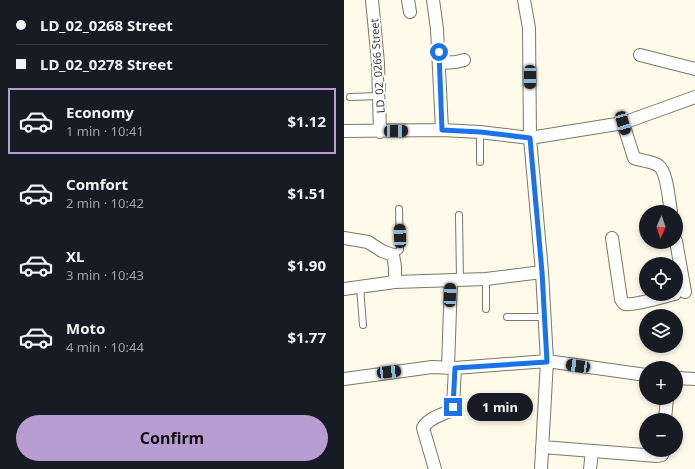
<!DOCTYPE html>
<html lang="en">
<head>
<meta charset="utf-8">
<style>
	body { margin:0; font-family:"Noto Sans",sans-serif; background:#20242c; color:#f1f3f6; height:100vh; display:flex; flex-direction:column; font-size:15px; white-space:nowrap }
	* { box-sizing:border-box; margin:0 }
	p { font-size:13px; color:#9ea1a6 }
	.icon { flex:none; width:22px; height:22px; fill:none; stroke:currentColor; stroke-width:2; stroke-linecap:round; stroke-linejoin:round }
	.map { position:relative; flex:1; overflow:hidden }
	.sheet { display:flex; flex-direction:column; background:#171b24; width:344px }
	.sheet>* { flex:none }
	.guide { display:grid; align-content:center; height:88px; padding:0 16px; background:#171b24 }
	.needle { width:26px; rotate:183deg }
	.controls { position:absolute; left:295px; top:205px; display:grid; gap:8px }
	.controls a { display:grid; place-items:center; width:44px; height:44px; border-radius:50%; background:#171b24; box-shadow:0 2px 6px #0003; font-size:20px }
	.end { position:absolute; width:18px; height:18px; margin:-9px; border:5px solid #1a73e8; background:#fff; box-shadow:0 0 0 2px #fff }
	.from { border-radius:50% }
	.bubble { position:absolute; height:28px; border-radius:14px; background:#171b24; box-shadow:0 2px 6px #0003; font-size:13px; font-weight:700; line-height:28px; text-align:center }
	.car { position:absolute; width:12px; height:24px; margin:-12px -6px; border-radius:5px; box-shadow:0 0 3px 1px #0007; background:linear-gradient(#222 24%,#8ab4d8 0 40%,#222 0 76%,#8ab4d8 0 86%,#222 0) }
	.guide b { display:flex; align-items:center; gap:14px; height:38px; font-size:15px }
	.guide b+b { border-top:1px solid #363941 }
	.guide i { width:10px; height:10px; background:#f1f3f6 }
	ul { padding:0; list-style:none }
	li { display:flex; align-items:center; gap:12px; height:66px; margin:0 8px 6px; padding:0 8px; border:2px solid transparent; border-radius:0px }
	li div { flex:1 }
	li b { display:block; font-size:15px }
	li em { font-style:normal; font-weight:700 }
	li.active { border-color:#b89dd3 }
	li>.icon { width:36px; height:36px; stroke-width:1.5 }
	.cta { display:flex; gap:8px; margin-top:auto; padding:8px 16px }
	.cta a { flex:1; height:46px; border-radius:24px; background:#b89dd3; color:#111; font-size:16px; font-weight:700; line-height:46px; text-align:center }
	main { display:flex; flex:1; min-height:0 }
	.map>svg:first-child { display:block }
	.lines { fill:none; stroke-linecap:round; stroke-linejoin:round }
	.lane-casing { stroke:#7c7865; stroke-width:8 }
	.street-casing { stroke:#7c7865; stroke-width:14 }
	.lane { stroke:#fff; stroke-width:6 }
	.street { stroke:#fff; stroke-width:12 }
	.route { stroke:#1a73e8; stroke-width:5 }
	.labels { text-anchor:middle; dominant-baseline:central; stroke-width:4; stroke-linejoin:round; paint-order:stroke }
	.street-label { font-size:11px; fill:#3a3730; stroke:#fff }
</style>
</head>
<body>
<main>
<section class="sheet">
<div class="guide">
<b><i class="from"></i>LD_02_0268 Street</b>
<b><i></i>LD_02_0278 Street</b>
</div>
<ul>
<li class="active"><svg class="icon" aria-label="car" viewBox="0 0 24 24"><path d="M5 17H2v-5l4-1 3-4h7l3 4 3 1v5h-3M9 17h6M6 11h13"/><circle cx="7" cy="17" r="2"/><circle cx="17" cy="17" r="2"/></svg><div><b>Economy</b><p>1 min · 10:41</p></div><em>$1.12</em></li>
<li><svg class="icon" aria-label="car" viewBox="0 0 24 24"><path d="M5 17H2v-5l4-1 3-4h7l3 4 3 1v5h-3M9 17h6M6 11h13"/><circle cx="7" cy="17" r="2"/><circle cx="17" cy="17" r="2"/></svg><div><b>Comfort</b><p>2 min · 10:42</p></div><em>$1.51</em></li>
<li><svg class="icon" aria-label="car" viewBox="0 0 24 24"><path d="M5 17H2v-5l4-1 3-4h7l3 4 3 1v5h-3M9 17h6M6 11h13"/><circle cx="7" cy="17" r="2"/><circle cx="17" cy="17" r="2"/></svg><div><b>XL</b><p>3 min · 10:43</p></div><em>$1.90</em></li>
<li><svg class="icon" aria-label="car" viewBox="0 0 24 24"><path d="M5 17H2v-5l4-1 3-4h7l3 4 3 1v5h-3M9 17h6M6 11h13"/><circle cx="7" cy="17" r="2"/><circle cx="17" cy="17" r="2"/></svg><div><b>Moto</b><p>4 min · 10:44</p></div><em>$1.77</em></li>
</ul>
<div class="cta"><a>Confirm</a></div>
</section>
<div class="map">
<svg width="351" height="469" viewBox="0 0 351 469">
	<rect width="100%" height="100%" fill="#fffaea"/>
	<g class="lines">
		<defs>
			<path id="lane" d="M6 97 35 96
				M136 132V162
				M115 215 116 279
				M49 255 56 250 55 209
				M142 279V309
				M16 287 19 325
				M163 317H201"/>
			<path id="street" d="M28 0 34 63 36 132
				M64 0 66 12
				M89 0 93 29 98 130
				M180 0 185 28 186 138 198 272 203 361 197 469
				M296 55 351 69
				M96 63 112 62 120 60
				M279 123 290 158C297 161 309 161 315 166 323 172 325 201 327 212
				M0 131 98 130 136 132 186 138 279 123 351 97
				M0 238 24 242 38 251 49 255 51 267V282
				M268 238 277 299C278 301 279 303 281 304 289 306 322 296 331 294
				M332 241 341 292
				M0 289 51 282 142 279 198 272
				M104 367 107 280
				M332 378 351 379
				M0 379 88 367 111 368 203 361 302 375
				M321 420 323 398
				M198 447 313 456 318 455 320 450
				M91 469 79 428C84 418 98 415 108 410L109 407 111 368
				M246 469 248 451"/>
		</defs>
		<use href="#lane" class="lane-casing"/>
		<use href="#street" class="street-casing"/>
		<use href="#lane" class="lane"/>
		<use href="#street" class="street"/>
	</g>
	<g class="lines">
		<path class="route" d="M95 52 98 130 136 132 186 138 198 272 203 362 111 368 109 407"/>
	</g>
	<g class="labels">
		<g class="street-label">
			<text transform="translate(33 66) rotate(-94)">LD_02_0266 Street</text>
		</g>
	</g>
</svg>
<div class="controls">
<a><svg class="needle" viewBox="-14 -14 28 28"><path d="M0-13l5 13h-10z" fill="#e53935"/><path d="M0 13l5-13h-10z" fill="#9ea1a6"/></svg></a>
<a><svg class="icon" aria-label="locate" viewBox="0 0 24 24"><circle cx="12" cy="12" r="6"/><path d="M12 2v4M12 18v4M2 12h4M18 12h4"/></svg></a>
<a><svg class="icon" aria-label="layers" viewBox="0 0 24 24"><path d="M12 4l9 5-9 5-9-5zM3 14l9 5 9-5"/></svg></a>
<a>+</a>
<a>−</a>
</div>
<i class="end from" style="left:95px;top:52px"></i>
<i class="end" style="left:109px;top:407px"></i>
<div class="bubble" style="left:123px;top:393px;width:66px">1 min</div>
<i class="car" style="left:186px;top:77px;rotate:180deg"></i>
<i class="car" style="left:279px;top:123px;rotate:164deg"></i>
<i class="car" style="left:52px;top:131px;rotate:89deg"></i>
<i class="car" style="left:56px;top:236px;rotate:358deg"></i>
<i class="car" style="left:106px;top:295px;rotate:2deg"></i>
<i class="car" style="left:234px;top:366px;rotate:278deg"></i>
<i class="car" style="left:45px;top:372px;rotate:83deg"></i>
</div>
</main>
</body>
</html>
